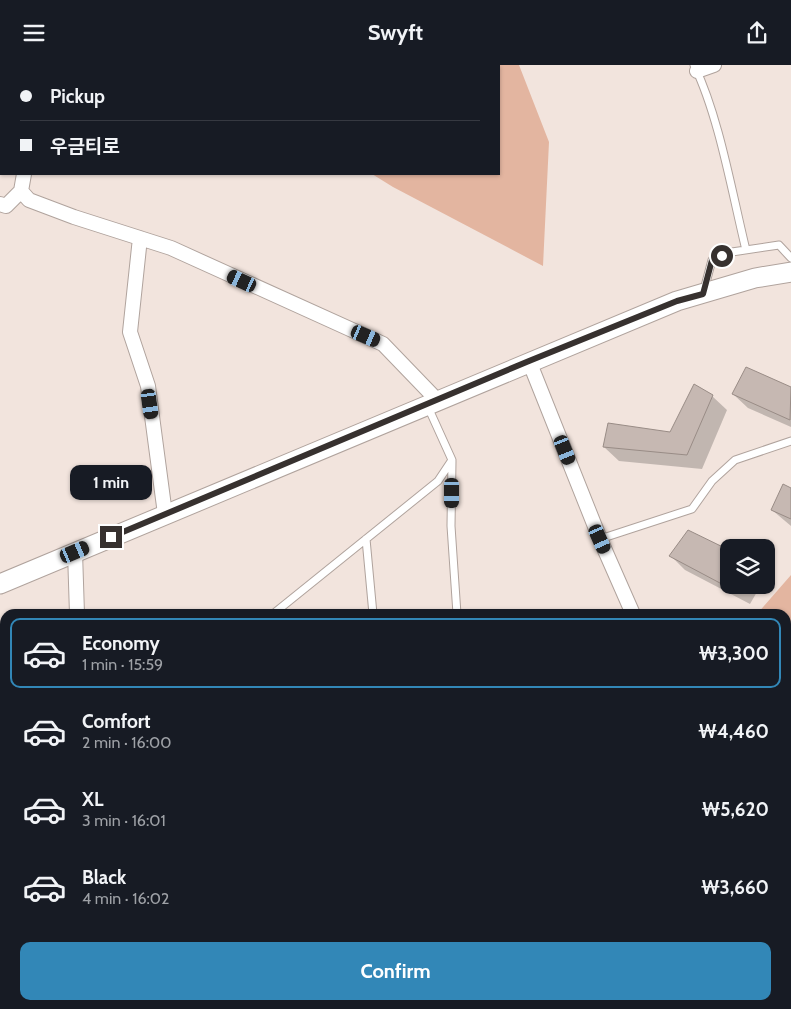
<!DOCTYPE html>
<html lang="en">
<head>
<meta charset="utf-8">
<style>
	body { margin:0; font-family:Cabin,"Noto Sans KR",sans-serif; background:#242831; color:#f1f3f6; height:100vh; display:flex; flex-direction:column; font-size:19px; white-space:nowrap }
	* { box-sizing:border-box; margin:0 }
	p { font-size:16px; color:#9ea1a6 }
	.icon { flex:none; width:28px; height:28px; fill:none; stroke:currentColor; stroke-width:2; stroke-linecap:round; stroke-linejoin:round }
	.map { position:relative; flex:1; overflow:hidden }
	.panel { position:absolute; left:0px; top:544px; width:791px; height:401px; display:flex; flex-direction:column; background:#171b24; border-radius:15px 15px 0 0; box-shadow:0 1px 4px #0004 }
	.panel>* { flex:none }
	.hud { position:absolute; left:0px; top:0px; width:500px; height:110px; box-shadow:0 1px 4px #0004; display:grid; align-content:center; height:110px; padding:0 20px; background:#171b24 }
	.fabs { position:absolute; left:720px; top:474px; display:grid; gap:10px }
	.fabs a { display:grid; place-items:center; width:55px; height:55px; border-radius:10px; background:#171b24; box-shadow:0 1px 4px #0004; font-size:25px }
	.end { position:absolute; width:22px; height:22px; margin:-11px; border:6px solid #37312f; background:#fff; box-shadow:0 0 0 2px #fff }
	.from { border-radius:50% }
	.bubble { position:absolute; height:35px; border-radius:10px; background:#171b24; box-shadow:0 1px 4px #0004; font-size:16px; font-weight:800; line-height:35px; text-align:center }
	.car { position:absolute; width:15px; height:30px; margin:-15px -8px; border-radius:6px; box-shadow:0 0 4px 1px #0007; background:linear-gradient(#222 24%,#8ab4d8 0 40%,#222 0 76%,#8ab4d8 0 86%,#222 0) }
	.hud b { display:flex; align-items:center; gap:18px; height:48px; font-size:19px }
	.hud b+b { border-top:1px solid #363941 }
	.hud i { width:12px; height:12px; background:#f1f3f6 }
	ul { padding:9px 0 0; list-style:none }
	li { display:flex; align-items:center; gap:15px; height:70px; margin:0 10px 8px; padding:0 10px; border:2px solid transparent; border-radius:10px }
	li div { flex:1 }
	li b { display:block; font-size:19px }
	li em { font-style:normal; font-weight:800 }
	li.on { border-color:#3287b7 }
	li>.icon { width:45px; height:45px; stroke-width:1.5 }
	.button { display:flex; gap:10px; margin-top:auto; padding:10px 20px }
	.button a { flex:1; height:58px; border-radius:10px; background:#3287b7; color:#fff; font-size:20px; font-weight:800; line-height:58px; text-align:center }
	header { display:flex; justify-content:space-between; align-items:center; height:65px; padding:0 20px; background:#171b24; font-size:22px; font-weight:800 }
	.map>svg:first-child { display:block }
	.built { fill:#ebd5cc }
	.green { fill:#e3b5a0 }
	.shadow { fill:#0003 }
	.building { fill:#c6b8b2; stroke:#998c86 }
	.lines { fill:none; stroke-linecap:round; stroke-linejoin:round }
	.service-casing { stroke:#b0a39d; stroke-width:9 }
	.minor-casing { stroke:#b0a39d; stroke-width:16 }
	.secondary-casing { stroke:#b0a39d; stroke-width:21 }
	.path { stroke:#b4a9a3; stroke-width:3; stroke-dasharray:2.5 4; stroke-linecap:butt }
	.service { stroke:#fff; stroke-width:7 }
	.minor { stroke:#fff; stroke-width:14 }
	.secondary { stroke:#fff; stroke-width:19 }
	.route { stroke:#37312f; stroke-width:6 }
</style>
</head>
<body>
<header><svg class="icon" aria-label="menu" viewBox="0 0 24 24"><path d="M4 6h16M4 12h16M4 18h16"/></svg>Swyft<svg class="icon" aria-label="share" viewBox="0 0 24 24"><path d="M12 15V3M7 8l5-5 5 5M5 13v7h14v-7"/></svg></header>
<div class="map">
<svg width="791" height="944" viewBox="0 0 791 944">
	<rect width="100%" height="100%" fill="#f2e4dd"/>
	<path class="built" d="M0 861H5V940H80V944H0Z"/>
	<path class="green" d="M248 0H519L549 77 543 201 393 122 372 109H499V1Z
		M791 510V774L786 772V549H757Z
		M121 940H723L726 944H119Z"/>
	<path class="shadow" d="M746 304 791 323V362L748 343 733 329Z
		M712 331 727 345 702 404 619 396 604 382 671 368Z
		M791 424V461L772 445Z
		M671 491 729 520H761L750 539 685 505Z
		M0 937H5V940H71V944H0Z"/>
	<path class="building" d="M746 302 791 322 790 355 732 329Z
		M694 319 713 330 687 390 603 382 608 358 670 367Z
		M783 419 791 423V454L771 445Z
		M688 465 729 485V520H739L735 526 669 491Z
		M0 936H5V940H64L65 944H0Z"/>
	<g class="lines">
		<defs>
			<path id="service" d="M694 0C719 51 732 128 746 185
				M704 225 712 195 732 187 779 180 791 193
				M452 396 451 461 457 549
				M366 474 373 549
				M600 474 692 444 712 416 735 395 791 376
				M273 549 438 416 452 395 428 342
				M786 839 791 843"/>
			<path id="minor" d="M42 1V0
				M697 6 714 0
				M21 126 24 109
				M0 139 6 141 21 126 29 135 74 152 171 183 383 279 437 335
				M140 173 130 267 148 321 165 449
				M529 296 600 474 633 549
				M75 487 77 549
				M86 940V944"/>
			<path id="secondary" d="M0 519 677 236 755 213 791 207"/>
		</defs>
		<use href="#service" class="service-casing"/>
		<use href="#minor" class="minor-casing"/>
		<use href="#secondary" class="secondary-casing"/>
		<path class="path" d="M19 1 20 0
			M0 87 1 82
			M431 940 437 944"/>
		<use href="#service" class="service"/>
		<use href="#minor" class="minor"/>
		<use href="#secondary" class="secondary"/>
	</g>
	<g class="lines">
		<path class="route" d="M111 472 529 296 677 236 703 229 712 195 722 191"/>
	</g>
</svg>
<div class="fabs">
<a><svg class="icon" aria-label="layers" viewBox="0 0 24 24"><path d="M12 4l9 5-9 5-9-5zM3 14l9 5 9-5"/></svg></a>
</div>
<i class="end from" style="left:722px;top:191px"></i>
<i class="end" style="left:111px;top:472px"></i>
<div class="bubble" style="left:70px;top:400px;width:82px">1 min</div>
<i class="car" style="left:242px;top:216px;rotate:295deg"></i>
<i class="car" style="left:366px;top:271px;rotate:113deg"></i>
<i class="car" style="left:150px;top:339px;rotate:172deg"></i>
<i class="car" style="left:565px;top:385px;rotate:158deg"></i>
<i class="car" style="left:452px;top:428px;rotate:180deg"></i>
<i class="car" style="left:600px;top:474px;rotate:156deg"></i>
<i class="car" style="left:75px;top:487px;rotate:67deg"></i>
<div class="hud">
<b><i class="from"></i>Pickup</b>
<b><i></i>우금티로</b>
</div>
<section class="panel">
<ul>
<li class="on"><svg class="icon" aria-label="car" viewBox="0 0 24 24"><path d="M5 17H2v-5l4-1 3-4h7l3 4 3 1v5h-3M9 17h6M6 11h13"/><circle cx="7" cy="17" r="2"/><circle cx="17" cy="17" r="2"/></svg><div><b>Economy</b><p>1 min · 15:59</p></div><em>₩3,300</em></li>
<li><svg class="icon" aria-label="car" viewBox="0 0 24 24"><path d="M5 17H2v-5l4-1 3-4h7l3 4 3 1v5h-3M9 17h6M6 11h13"/><circle cx="7" cy="17" r="2"/><circle cx="17" cy="17" r="2"/></svg><div><b>Comfort</b><p>2 min · 16:00</p></div><em>₩4,460</em></li>
<li><svg class="icon" aria-label="car" viewBox="0 0 24 24"><path d="M5 17H2v-5l4-1 3-4h7l3 4 3 1v5h-3M9 17h6M6 11h13"/><circle cx="7" cy="17" r="2"/><circle cx="17" cy="17" r="2"/></svg><div><b>XL</b><p>3 min · 16:01</p></div><em>₩5,620</em></li>
<li><svg class="icon" aria-label="car" viewBox="0 0 24 24"><path d="M5 17H2v-5l4-1 3-4h7l3 4 3 1v5h-3M9 17h6M6 11h13"/><circle cx="7" cy="17" r="2"/><circle cx="17" cy="17" r="2"/></svg><div><b>Black</b><p>4 min · 16:02</p></div><em>₩3,660</em></li>
</ul>
<div class="button"><a>Confirm</a></div>
</section>
</div>
</body>
</html>
